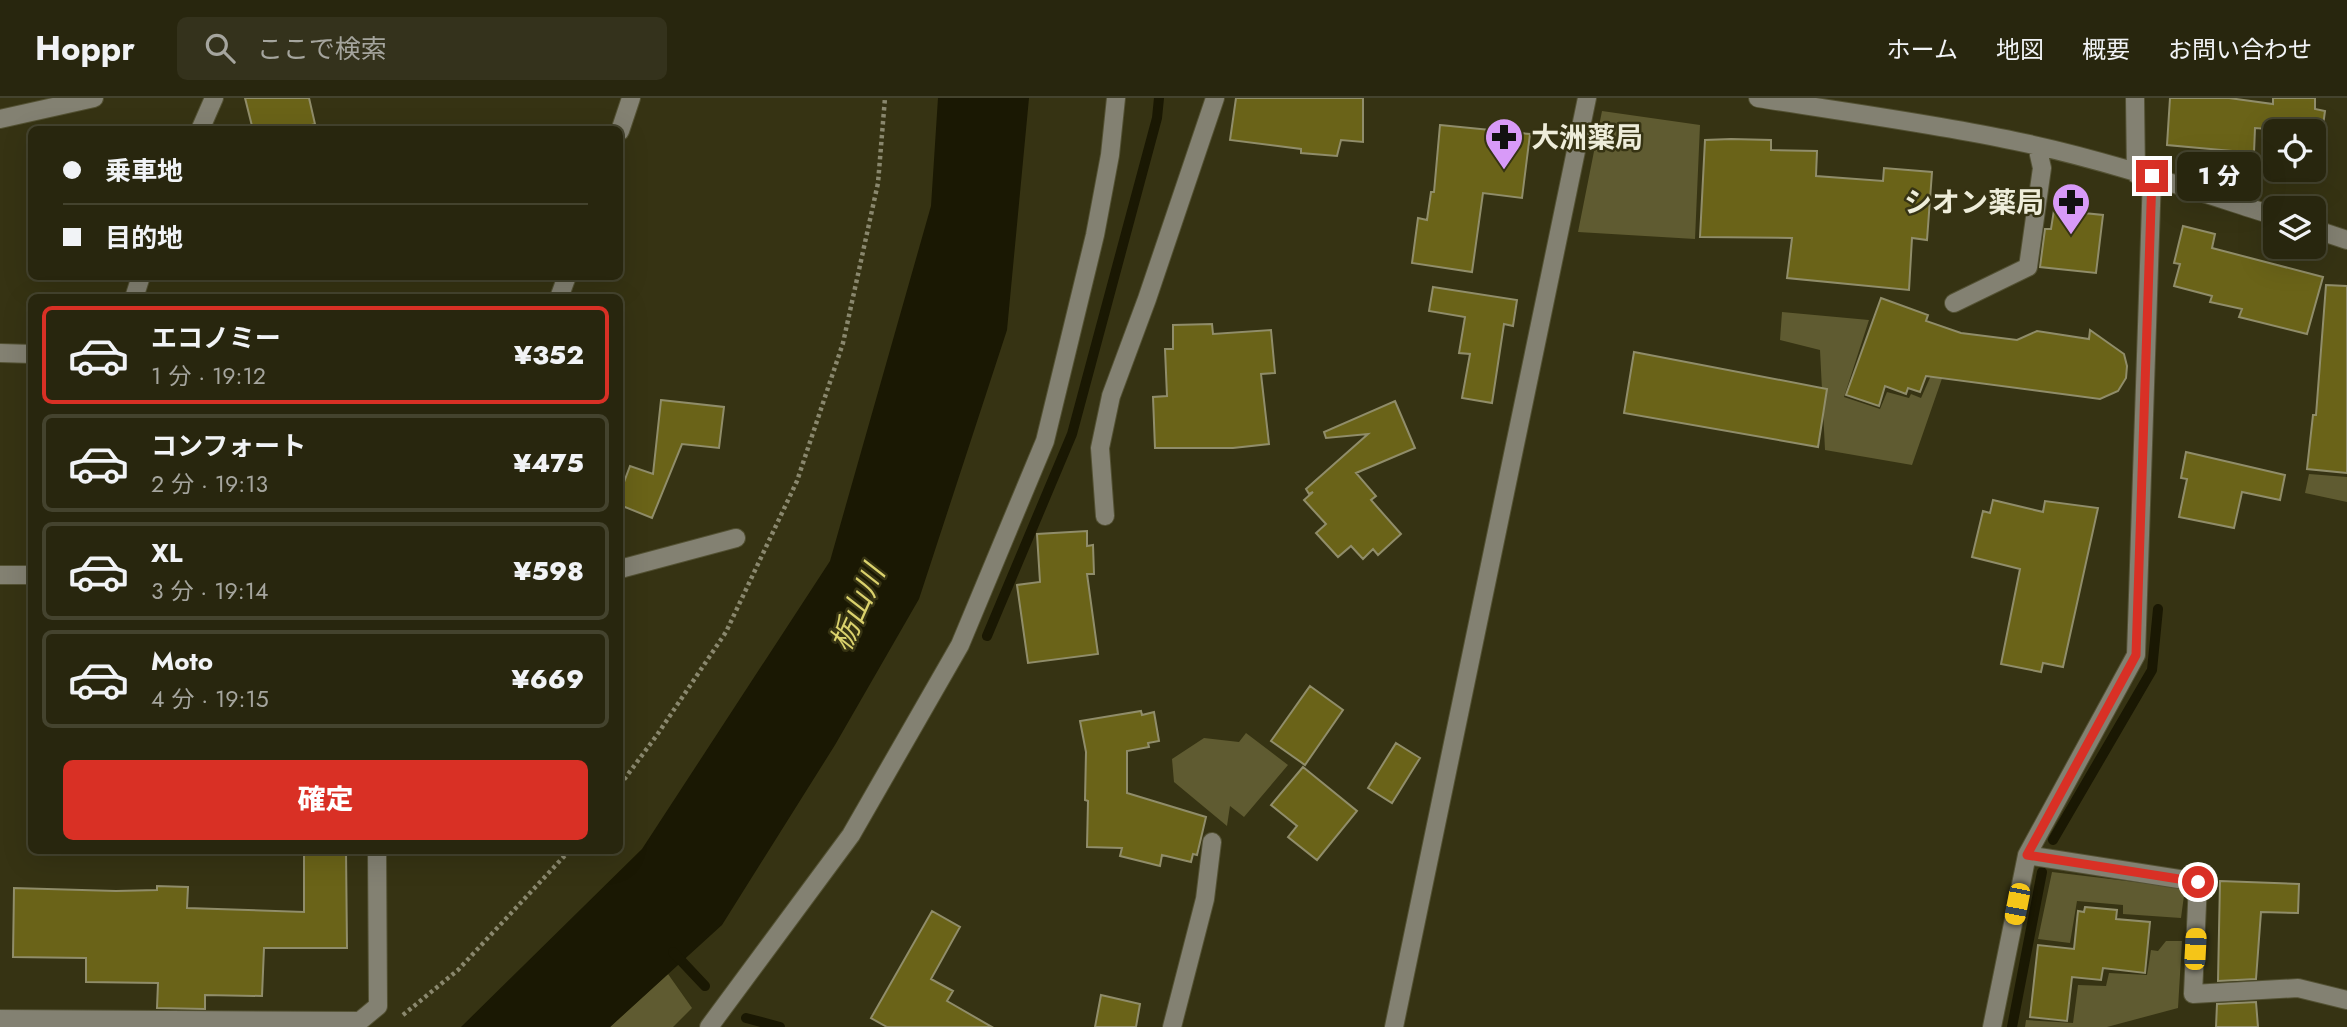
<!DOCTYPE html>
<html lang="ja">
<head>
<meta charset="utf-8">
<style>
	body { margin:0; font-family:Jost,"Noto Sans JP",sans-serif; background:#34321c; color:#f1f3f6; height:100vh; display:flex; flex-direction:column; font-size:26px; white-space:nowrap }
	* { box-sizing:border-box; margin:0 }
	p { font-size:23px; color:#a5a59e }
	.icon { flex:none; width:38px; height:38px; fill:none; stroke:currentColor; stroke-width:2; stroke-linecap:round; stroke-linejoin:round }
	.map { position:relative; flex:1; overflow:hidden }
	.sheet { position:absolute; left:28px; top:196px; width:595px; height:560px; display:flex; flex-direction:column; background:#28260e; border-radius:10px; box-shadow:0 7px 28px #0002,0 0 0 2px #44432e }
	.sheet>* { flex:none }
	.hud { position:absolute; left:28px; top:28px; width:595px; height:154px; border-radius:10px; box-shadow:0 7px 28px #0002,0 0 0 2px #44432e; display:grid; align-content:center; height:154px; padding:0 35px; background:#28260e }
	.controls { position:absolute; left:2263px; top:21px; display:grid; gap:14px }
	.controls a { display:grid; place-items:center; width:63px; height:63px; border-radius:10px; background:#28260e; box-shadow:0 7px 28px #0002,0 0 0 2px #44432e; font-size:35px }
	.end { position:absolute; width:32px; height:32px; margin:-16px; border:9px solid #d93025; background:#fff; box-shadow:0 0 0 4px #fff }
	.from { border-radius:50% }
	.bubble { position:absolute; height:49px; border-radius:10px; background:#28260e; box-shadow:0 7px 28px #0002,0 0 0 2px #44432e; font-size:23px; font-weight:800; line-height:49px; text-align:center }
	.car { position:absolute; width:21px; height:42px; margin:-21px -10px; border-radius:9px; box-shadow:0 0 5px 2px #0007; background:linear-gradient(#f5c518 24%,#345 0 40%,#f5c518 0 76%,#345 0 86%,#f5c518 0) }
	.hud b { display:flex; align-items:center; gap:24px; height:66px; font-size:26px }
	.hud b+b { border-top:2px solid #44432e }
	.hud i { width:18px; height:18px; background:#f1f3f6 }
	ul { padding:12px 0 0; list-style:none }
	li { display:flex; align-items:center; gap:21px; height:98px; margin:0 14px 10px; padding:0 21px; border:4px solid #44432e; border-radius:10px }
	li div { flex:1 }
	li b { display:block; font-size:26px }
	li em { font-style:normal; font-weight:800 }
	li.on { border-color:#d93025 }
	li>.icon { width:63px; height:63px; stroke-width:1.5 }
	.primary-button { display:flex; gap:14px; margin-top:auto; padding:14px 35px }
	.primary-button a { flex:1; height:80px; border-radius:10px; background:#d93025; color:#fff; font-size:28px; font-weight:800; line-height:80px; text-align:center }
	header { display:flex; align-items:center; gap:42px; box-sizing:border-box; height:98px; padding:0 35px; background:#28260e; border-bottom:2px solid #44432e }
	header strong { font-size:33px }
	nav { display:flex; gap:38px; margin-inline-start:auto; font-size:24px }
	.search { width:490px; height:63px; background:#34321c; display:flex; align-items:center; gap:18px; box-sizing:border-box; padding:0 24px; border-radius:10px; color:#a5a59e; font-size:26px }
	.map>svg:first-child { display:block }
	.green { fill:#5f5b31 }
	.water { fill:#1a1803 }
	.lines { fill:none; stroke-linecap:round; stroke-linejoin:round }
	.stream { stroke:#1a1803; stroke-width:10 }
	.building { fill:#6a6318; stroke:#908d6a; stroke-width:2 }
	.minor-casing { stroke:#535133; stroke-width:20 }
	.path { stroke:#8a886e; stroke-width:4.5; stroke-dasharray:3.5 3.5; stroke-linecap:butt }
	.minor { stroke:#838172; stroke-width:18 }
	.route { stroke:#d93025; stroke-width:9 }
	.labels { text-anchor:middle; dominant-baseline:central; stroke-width:5; stroke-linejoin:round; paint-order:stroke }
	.poi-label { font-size:28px; font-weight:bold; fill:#eeedda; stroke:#363313; text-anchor:start }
	.water-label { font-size:30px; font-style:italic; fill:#dad16c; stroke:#363313 }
</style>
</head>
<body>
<header>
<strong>Hoppr</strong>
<div class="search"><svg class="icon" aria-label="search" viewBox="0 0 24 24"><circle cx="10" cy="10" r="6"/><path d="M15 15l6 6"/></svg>ここで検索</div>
<nav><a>ホーム</a><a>地図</a><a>概要</a><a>お問い合わせ</a></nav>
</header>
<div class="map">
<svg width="2347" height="929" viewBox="0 0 2347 929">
	<rect width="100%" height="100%" fill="#363313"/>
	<path class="green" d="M1602 13 1700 27 1695 141 1578 134Z
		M1782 214 1869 222 1844 299 1880 311 1887 294 1909 300 1911 296 1921 300 1936 266 1946 269 1912 367 1825 352 1820 252 1780 242Z
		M2309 376 2347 379V404L2305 395Z
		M1246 635 1288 667 1244 719 1230 708 1227 728 1174 684 1172 661 1204 640 1239 644Z
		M2052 774 2185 790 2181 820 2123 816V807L2077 803 2070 845 2038 841Z
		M2166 843H2182L2178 910 2107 929H2025L2026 922 2073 925 2078 887 2106 888 2109 875 2147 877 2151 852 2158 853Z
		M668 876 692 910 673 929H610Z"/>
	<path class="water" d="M938 0H1029L1007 232 919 501 835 647 722 827 610 929H461L642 751 830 463 931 108Z"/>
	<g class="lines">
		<path class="stream" d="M987 538 1072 336 1157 20 1159 0
			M2053 742 2152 572 2158 511
			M673 854 705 888
			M746 920 780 929
			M2012 929 2042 774"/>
	</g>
	<path class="building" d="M245 0H309L315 26 294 32H253Z
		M1236 0H1363V44L1341 42 1337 58 1301 55V51L1230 42Z
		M2170 0H2229L2273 6V0H2315V11L2325 13 2322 35 2255 30 2254 55 2167 47Z
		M1440 27 1530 36 1522 100 1483 95 1472 174 1412 165 1418 120 1427 122 1431 94H1434Z
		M1731 41 1771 42V52L1817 53 1816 78 1883 83 1884 70 1932 74 1927 142 1912 140 1909 192 1787 180 1792 140 1700 139 1705 42Z
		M2054 112 2103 117 2096 175 2040 169 2045 131H2051Z
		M2183 128 2215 136 2212 150 2323 179 2307 236 2239 219 2242 211 2210 204 2212 198 2174 188 2180 166 2174 165Z
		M2326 187 2347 188V375L2307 371 2313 317H2316Z
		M1433 189 1517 202 1513 228 1504 226 1492 305 1462 300 1470 256 1459 255 1465 219 1429 213Z
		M1881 200 1928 217 1926 223 1961 235 2017 242 2037 233 2089 241 2090 232 2124 256 2127 268 2126 280 2118 293 2100 301 1926 278 1920 294 1908 290 1906 296 1885 288 1879 308 1846 297Z
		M1212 226 1213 236 1271 232 1275 275 1261 276 1269 346 1233 350H1155L1153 299 1167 298 1165 251H1173V227Z
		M1634 254 1827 291 1818 349 1624 315Z
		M661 302 724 309 719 350 682 346 652 420 620 407V395L630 368 653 376Z
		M1395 303 1415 350 1356 375 1376 398 1371 402 1401 436 1378 457 1373 451 1363 461 1351 448 1338 459 1316 435 1326 426 1304 402 1313 394 1309 396 1306 391 1368 336 1326 340 1324 334Z
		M2186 354 2285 377 2280 402 2242 394 2234 430 2179 419 2187 381 2181 380Z
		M1993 402 2043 414 2045 403 2098 410 2063 569 2043 565 2041 574 2001 566 2020 471 1972 459 1983 413 1990 415Z
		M1087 433V448L1093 447 1094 476H1087L1098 556 1028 565 1017 487 1040 484 1037 436Z
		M1310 588 1343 612 1305 667 1271 643Z
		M1141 613 1142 617 1154 614 1159 643 1148 645 1149 649 1127 653V695L1206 719 1197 757 1193 756 1191 764 1162 757 1160 768 1120 758 1122 750 1087 749 1088 703 1085 702 1086 654 1080 623Z
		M1396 645 1420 660 1392 705 1368 690Z
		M1303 669 1357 713 1317 762 1288 739 1297 728 1271 707Z
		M304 752H346L347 850H264L262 898 205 897V911L157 910 158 885 86 884V860L13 859 14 790 116 793 157 792V788L188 789 187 810 304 814Z
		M2220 783 2299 786 2298 815 2261 814 2256 881 2218 883Z
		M2085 809 2117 812 2116 821 2150 824 2145 875 2103 870 2101 882 2072 879 2067 923 2030 919 2038 847 2074 851 2078 813 2084 814Z
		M932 813 960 829 931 881 953 893 947 903 992 929H887L871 920Z
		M1101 897 1140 906 1136 929H1095Z
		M2256 904 2258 929H2216L2217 906Z"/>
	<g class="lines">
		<defs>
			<path id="minor" d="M1758 0C1844 14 1930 25 2015 43 2103 61 2190 91 2275 118
				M2135 0 2136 76
				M0 21 94 0
				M200 32 214 0
				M620 33 631 0
				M2314 131 2347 142
				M134 200 141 178
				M559 200 567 178
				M1954 205 2028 169 2042 70 2037 48
				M0 255 32 256
				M1105 418 1100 350 1111 298 1147 201 1215 0
				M620 471 736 440
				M0 477H32
				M2027 757 2198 784 2193 896 2298 890 2347 902
				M0 921 360 923 378 908 377 752
				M709 929 851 737 960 547 1045 343 1095 137 1110 57 1116 0
				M1172 929 1205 801 1212 744
				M1394 929 1587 0
				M1992 929 2027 757 2136 557 2152 78"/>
		</defs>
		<use href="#minor" class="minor-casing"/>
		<path class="path" d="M620 687 657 637 726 534 797 383 843 245 878 85 885 0
			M403 917 458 872 570 752"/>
		<use href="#minor" class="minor"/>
	</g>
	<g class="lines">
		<path class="route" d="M2152 78 2136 557 2027 757 2198 784"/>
	</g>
	<defs>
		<symbol id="pharmacy-pin" viewBox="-11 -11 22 30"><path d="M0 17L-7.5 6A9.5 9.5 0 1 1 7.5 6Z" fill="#d89af8" stroke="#363313"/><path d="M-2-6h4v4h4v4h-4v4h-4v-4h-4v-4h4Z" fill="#111"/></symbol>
	</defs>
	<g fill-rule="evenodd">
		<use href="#pharmacy-pin" x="1482" y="17" width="44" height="60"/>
		<use href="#pharmacy-pin" x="2049" y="82" width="44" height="60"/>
	</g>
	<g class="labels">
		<g class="poi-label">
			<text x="1531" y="39">大洲薬局</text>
			<text x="2044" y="104" text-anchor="end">シオン薬局</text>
		</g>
		<g class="water-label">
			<text transform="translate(857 510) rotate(-66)">栃山川</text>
		</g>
	</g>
</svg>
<div class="controls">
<a><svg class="icon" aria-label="locate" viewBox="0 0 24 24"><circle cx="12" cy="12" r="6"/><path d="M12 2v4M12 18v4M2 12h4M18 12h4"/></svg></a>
<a><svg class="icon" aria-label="layers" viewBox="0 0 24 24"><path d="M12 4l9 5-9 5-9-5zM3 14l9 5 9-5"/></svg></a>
</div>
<i class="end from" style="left:2198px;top:784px"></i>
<i class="end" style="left:2152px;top:78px"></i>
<div class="bubble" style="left:2177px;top:54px;width:84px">1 分</div>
<i class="car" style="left:2017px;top:806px;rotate:191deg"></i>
<i class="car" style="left:2195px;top:851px;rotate:3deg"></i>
<div class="hud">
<b><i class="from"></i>乗車地</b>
<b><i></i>目的地</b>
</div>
<section class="sheet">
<ul>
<li class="on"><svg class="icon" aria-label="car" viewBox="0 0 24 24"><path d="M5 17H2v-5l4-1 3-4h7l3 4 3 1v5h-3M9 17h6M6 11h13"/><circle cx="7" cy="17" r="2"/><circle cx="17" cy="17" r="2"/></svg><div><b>エコノミー</b><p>1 分 · 19:12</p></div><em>¥352</em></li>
<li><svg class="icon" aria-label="car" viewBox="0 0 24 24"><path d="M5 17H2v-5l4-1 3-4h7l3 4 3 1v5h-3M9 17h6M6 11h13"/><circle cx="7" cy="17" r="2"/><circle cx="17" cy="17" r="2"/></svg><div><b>コンフォート</b><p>2 分 · 19:13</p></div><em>¥475</em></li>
<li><svg class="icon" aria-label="car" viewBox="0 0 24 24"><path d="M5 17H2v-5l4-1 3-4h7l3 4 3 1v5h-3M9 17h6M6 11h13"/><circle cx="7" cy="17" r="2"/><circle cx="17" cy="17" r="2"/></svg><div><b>XL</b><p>3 分 · 19:14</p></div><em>¥598</em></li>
<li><svg class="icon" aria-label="car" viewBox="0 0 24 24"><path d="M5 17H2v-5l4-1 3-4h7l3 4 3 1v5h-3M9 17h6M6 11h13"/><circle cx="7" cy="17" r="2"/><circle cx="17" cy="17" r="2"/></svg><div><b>Moto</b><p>4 分 · 19:15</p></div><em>¥669</em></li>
</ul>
<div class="primary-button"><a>確定</a></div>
</section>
</div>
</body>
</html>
